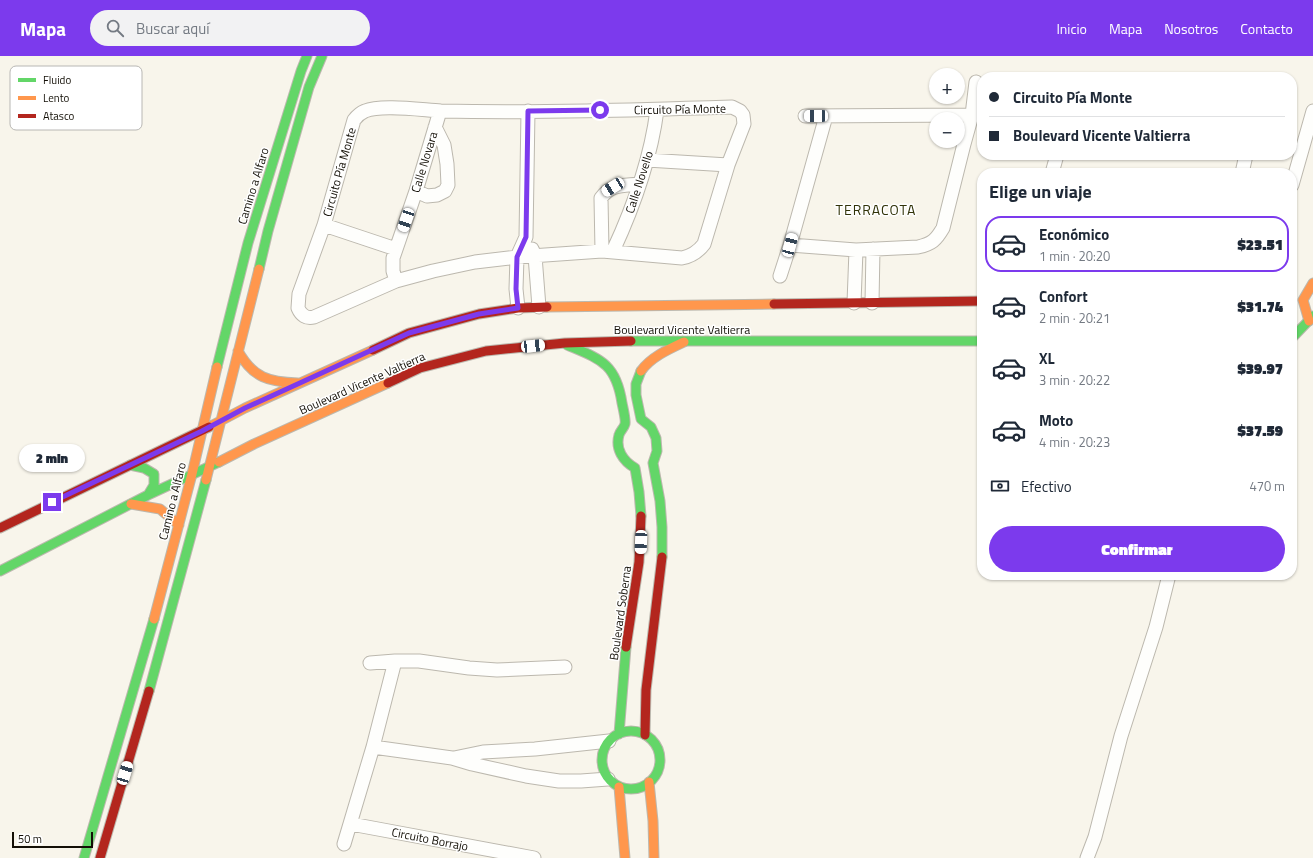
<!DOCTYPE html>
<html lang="es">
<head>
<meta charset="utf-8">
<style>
	body { margin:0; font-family:"Titillium Web",sans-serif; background:#f2f2f3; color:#1f2937; height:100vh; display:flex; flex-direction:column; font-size:15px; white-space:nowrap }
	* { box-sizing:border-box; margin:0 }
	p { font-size:13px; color:#747a83 }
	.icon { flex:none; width:22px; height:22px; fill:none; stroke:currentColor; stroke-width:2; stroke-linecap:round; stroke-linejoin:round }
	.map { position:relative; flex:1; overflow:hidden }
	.panel { position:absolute; left:977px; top:112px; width:320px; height:412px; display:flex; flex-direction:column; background:#fff; border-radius:16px; box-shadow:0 1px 3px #0004 }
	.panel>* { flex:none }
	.banner { position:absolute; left:977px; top:16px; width:320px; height:88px; border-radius:16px; box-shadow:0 1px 3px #0004; display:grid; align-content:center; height:88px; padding:0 12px; background:#fff }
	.fabs { position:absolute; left:929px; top:12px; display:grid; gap:8px }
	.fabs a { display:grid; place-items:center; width:36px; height:36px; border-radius:50%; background:#fff; box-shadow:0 1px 3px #0004; font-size:20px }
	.scale { position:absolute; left:12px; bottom:10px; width:81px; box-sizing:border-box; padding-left:4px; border:2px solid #130f06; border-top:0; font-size:11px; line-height:14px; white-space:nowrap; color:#130f06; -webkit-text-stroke:3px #fff; paint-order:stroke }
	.end { position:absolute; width:18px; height:18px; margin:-9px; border:5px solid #7c3aed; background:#fff; box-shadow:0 0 0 2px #fff }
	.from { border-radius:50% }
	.bubble { position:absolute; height:28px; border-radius:14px; background:#fff; box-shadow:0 1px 3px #0004; font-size:13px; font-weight:800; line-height:28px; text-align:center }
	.car { position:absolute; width:12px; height:24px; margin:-12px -6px; border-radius:5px; box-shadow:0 0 3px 1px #0007; background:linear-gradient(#fff 24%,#345 0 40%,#fff 0 76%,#345 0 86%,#fff 0) }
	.banner b { display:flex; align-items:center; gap:14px; height:38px; font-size:15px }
	.banner b+b { border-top:1px solid #e0e1e3 }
	.banner i { width:10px; height:10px; background:#1f2937 }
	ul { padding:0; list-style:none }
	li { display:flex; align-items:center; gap:12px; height:56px; margin:0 8px 6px; padding:0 4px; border:2px solid transparent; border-radius:16px }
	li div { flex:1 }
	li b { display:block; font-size:15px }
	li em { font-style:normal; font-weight:800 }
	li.active { border-color:#7c3aed }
	li>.icon { width:36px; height:36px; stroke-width:1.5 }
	h2 { padding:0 12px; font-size:18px; line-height:48px }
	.pay { display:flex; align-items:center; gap:10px; height:44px; padding:0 12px; font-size:15px }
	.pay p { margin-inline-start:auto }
	.action { display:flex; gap:8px; margin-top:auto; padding:8px 12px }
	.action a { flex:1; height:46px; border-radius:24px; background:#7c3aed; color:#fff; font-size:16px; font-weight:800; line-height:46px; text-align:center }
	header { display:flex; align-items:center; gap:24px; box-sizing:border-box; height:56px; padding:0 20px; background:#7c3aed; color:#fff }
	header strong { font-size:19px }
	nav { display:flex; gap:22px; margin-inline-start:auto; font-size:14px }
	.search { width:280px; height:36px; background:#f2f2f3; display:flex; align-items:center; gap:10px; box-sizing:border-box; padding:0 14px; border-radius:22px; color:#747a83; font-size:15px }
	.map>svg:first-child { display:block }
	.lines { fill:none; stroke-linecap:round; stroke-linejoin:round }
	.street-casing { stroke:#bcb8ae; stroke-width:15 }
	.fast-casing { stroke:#bcb8ae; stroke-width:11 }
	.slow-casing { stroke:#bcb8ae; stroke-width:11 }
	.jam-casing { stroke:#bcb8ae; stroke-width:11 }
	.street { stroke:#fefefc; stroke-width:13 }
	.fast { stroke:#63d668; stroke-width:9 }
	.slow { stroke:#ff974d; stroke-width:9 }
	.jam { stroke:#b3261e; stroke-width:9 }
	.route { stroke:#7c3aed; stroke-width:5 }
	.labels { text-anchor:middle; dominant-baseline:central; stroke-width:3; stroke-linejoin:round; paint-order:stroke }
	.street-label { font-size:12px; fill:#130f06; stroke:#fff }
	.quarter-label { font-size:14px; letter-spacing:1px; fill:#313308; stroke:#fff }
	.key { fill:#fff; stroke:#b8b7b4; stroke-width:1 }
	.key-label { font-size:11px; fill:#130f06 }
</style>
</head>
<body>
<header>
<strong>Mapa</strong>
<div class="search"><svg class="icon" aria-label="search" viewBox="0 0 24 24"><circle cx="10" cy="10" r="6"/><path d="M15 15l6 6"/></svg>Buscar aquí</div>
<nav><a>Inicio</a><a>Mapa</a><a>Nosotros</a><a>Contacto</a></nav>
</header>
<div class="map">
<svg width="1313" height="802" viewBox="0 0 1313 802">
	<rect width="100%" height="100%" fill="#f8f5eb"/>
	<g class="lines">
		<defs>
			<path id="street" d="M732 51 740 55 743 59 744 68 728 109 704 188C698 196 692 200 682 202L602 195 517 201 475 206 433 215 396 225 314 261C306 263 301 259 298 252L299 238 324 169 354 64C357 60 360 57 365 55 381 48 422 54 441 55 538 57 635 54 732 51Z
				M805 60 972 59
				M647 104 728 109
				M1052 117 1057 99
				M1242 117 1246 99
				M1292 129 1313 55
				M416 135 427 140 437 139 445 135 448 129 447 108 444 89 435 71
				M324 169 396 193
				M790 189 856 194 918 191C932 188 936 184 943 172L964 88 972 59 976 26
				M532 193 535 200 539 251
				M602 195 601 142C611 128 623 130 639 128
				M613 195C633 152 651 101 657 54
				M780 220 790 189 826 60
				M396 225 393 215V202L416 135 440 55
				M854 247 856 194
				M872 247 873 193
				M518 252 516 233 517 201 526 181 528 55
				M370 607 395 605H419L469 612 497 614 565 611
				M373 691 452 702 472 708 526 720 559 725H581L608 723
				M454 702 483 696 535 693 609 685
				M351 768 534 802
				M344 788 373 691 395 605
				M1087 802 1095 781 1121 680 1156 571 1169 519"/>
			<path id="fast" d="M259 213 268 175 309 31 322 0
				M1293 281 1313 260
				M631 285H982
				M567 289C600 303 616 307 622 347 623 352 626 364 625 368 624 372 620 375 619 379 615 393 623 405 635 412L639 436 641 460
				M217 311 248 187 301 15 307 0
				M641 315 636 328V339L641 363 651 371 656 382 657 395 653 407 660 445 662 471V501
				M130 409 144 412 154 418V429L148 439
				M0 515 148 439 219 406
				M149 635 206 424
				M602 704a29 29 0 1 1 58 0a29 29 0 1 1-58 0Z
				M619 678 626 591
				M84 802 154 563"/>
			<path id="slow" d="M547 251 774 248
				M1309 265 1303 244 1313 227
				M238 295C253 322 269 326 298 327
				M641 315C651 301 669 293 684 286
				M209 371 245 352 373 294
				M219 406 254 388 388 327
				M206 424 259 213
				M131 448 160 453 179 469
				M154 563 192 418 217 311
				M649 726 653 765 654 802
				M619 731 625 802"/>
			<path id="jam" d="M774 248 982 245
				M373 294 409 277 479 258 518 252 547 251
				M388 327 420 312 486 295 565 287 631 285
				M0 472 209 371
				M626 591 639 506 641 460
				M645 679 646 634 662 501
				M100 802 149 635"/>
		</defs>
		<use href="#street" class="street-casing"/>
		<use href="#fast" class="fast-casing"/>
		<use href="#slow" class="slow-casing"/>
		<use href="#jam" class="jam-casing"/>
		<use href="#street" class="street"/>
		<use href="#fast" class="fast"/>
		<use href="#slow" class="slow"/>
		<use href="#jam" class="jam"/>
	</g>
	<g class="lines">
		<path class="route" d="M52 446 202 375 245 352 409 277 479 258 518 252 516 233 517 201 526 181 528 55 600 54"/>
	</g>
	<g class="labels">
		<g class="street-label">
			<text transform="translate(680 53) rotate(-1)">Circuito Pía Monte</text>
			<text transform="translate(424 106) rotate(-73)">Calle Novara</text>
			<text transform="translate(339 116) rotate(-74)">Circuito Pía Monte</text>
			<text transform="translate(639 126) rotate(-72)">Calle Novello</text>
			<text transform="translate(253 130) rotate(-73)">Camino a Alfaro</text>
			<text x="682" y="273">Boulevard Vicente Valtierra</text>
			<text transform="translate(362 327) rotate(-24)">Boulevard Vicente Valtierra</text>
			<text transform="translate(172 445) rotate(-76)">Camino a Alfaro</text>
			<text transform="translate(620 557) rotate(-82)">Boulevard Soberna</text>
			<text transform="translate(430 783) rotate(11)">Circuito Borrajo</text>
		</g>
		<g class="quarter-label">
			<text x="876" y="153">TERRACOTA</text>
		</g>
	</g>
	<rect x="10" y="10" width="132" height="64" rx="6" class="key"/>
	<rect x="18" y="22" width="18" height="4" fill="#63d668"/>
	<rect x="18" y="40" width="18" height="4" fill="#ff974d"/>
	<rect x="18" y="58" width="18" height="4" fill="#b3261e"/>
	<g class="key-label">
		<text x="43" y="28">Fluido</text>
		<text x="43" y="46">Lento</text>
		<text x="43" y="64">Atasco</text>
	</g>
</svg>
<div class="fabs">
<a>+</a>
<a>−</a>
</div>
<div class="scale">50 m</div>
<i class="end from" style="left:600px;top:54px"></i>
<i class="end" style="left:52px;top:446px"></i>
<div class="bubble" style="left:19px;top:388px;width:66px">2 min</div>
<i class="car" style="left:816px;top:60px;rotate:270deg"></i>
<i class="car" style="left:613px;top:131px;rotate:239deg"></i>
<i class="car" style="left:406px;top:164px;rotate:199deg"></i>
<i class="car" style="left:790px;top:189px;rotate:15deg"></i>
<i class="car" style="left:533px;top:290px;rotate:84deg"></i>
<i class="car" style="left:641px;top:486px;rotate:182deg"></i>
<i class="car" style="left:125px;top:717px;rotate:17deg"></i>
<div class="banner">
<b><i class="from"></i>Circuito Pía Monte</b>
<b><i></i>Boulevard Vicente Valtierra</b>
</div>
<section class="panel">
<h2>Elige un viaje</h2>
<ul>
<li class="active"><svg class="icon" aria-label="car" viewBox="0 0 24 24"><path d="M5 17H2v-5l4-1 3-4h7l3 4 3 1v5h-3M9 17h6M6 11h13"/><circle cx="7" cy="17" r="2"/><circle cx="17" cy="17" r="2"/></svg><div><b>Económico</b><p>1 min · 20:20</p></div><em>$23.51</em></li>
<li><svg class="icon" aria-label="car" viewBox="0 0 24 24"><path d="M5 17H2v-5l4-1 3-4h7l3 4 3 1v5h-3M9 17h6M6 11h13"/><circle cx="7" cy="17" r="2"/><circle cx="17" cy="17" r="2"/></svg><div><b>Confort</b><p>2 min · 20:21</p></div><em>$31.74</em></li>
<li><svg class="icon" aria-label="car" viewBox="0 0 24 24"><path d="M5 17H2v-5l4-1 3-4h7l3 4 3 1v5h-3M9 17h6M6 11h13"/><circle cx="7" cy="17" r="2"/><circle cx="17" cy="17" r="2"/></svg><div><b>XL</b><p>3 min · 20:22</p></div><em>$39.97</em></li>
<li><svg class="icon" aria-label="car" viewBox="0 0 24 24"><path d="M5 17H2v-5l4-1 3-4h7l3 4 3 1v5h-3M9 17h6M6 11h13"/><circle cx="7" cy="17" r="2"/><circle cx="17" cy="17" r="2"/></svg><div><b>Moto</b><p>4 min · 20:23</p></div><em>$37.59</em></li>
</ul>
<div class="pay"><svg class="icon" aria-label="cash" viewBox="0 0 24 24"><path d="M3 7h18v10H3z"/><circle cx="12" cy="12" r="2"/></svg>Efectivo<p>470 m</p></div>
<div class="action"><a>Confirmar</a></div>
</section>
</div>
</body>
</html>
